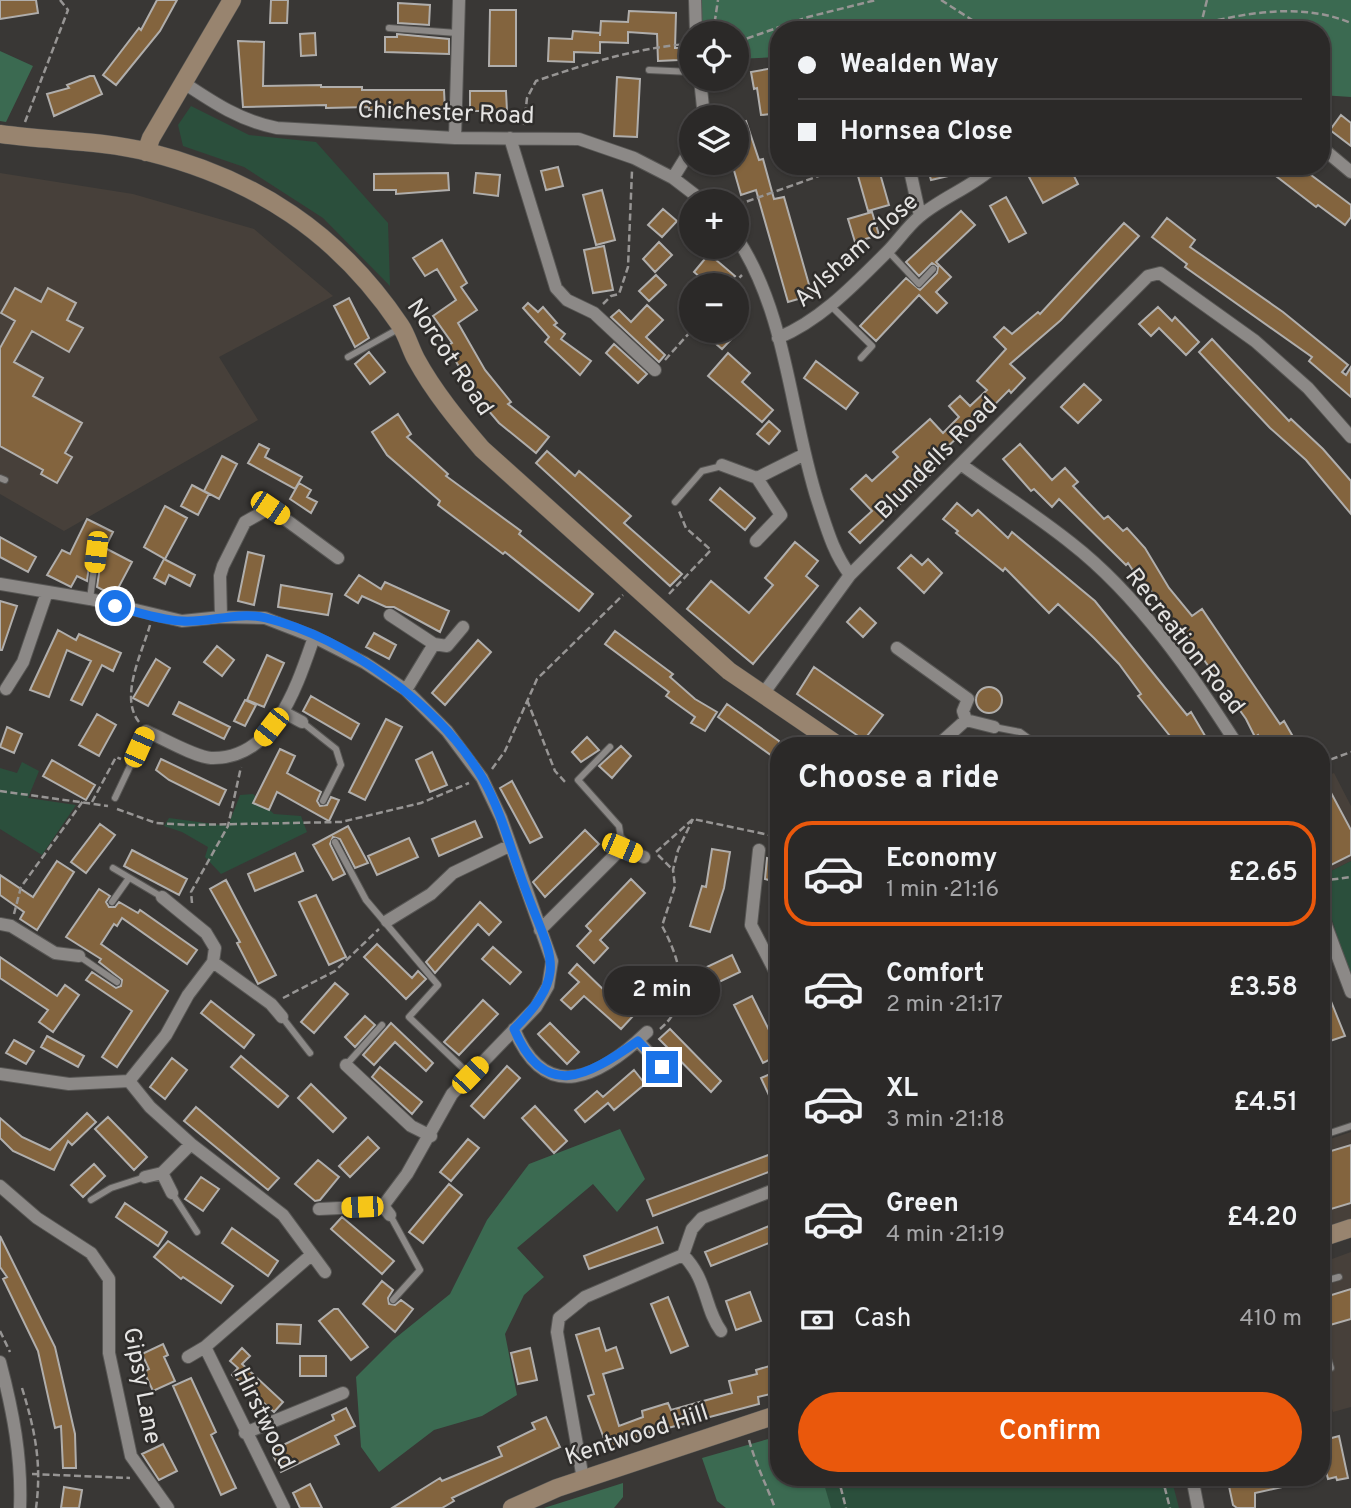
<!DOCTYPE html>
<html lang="en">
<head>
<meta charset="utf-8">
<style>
	body { margin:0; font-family:Overpass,sans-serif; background:#333130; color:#f1f3f6; height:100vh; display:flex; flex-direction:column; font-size:26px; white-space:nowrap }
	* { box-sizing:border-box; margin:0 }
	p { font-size:23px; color:#a6a6a8 }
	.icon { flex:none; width:38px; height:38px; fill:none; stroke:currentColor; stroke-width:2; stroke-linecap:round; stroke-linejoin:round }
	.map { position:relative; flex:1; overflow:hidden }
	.side { position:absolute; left:770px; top:737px; width:560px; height:749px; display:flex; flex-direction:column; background:#2b2928; border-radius:28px; box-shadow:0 2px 5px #0004,0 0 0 2px #474545 }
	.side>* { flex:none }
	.hud { position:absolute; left:770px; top:21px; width:560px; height:154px; border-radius:28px; box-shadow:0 2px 5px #0004,0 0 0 2px #474545; display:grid; align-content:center; height:154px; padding:0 28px; background:#2b2928 }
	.controls { position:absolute; left:679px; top:21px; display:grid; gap:14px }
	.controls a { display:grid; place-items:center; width:70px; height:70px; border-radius:50%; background:#2b2928; box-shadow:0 2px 5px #0004,0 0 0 2px #474545; font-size:35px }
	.end { position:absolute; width:32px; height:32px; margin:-16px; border:9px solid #1a73e8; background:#fff; box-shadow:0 0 0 4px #fff }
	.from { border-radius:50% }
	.bubble { position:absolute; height:49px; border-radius:24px; background:#2b2928; box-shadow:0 2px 5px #0004,0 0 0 2px #474545; font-size:23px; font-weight:600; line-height:49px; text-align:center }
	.car { position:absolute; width:21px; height:42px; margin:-21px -10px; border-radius:9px; box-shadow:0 0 5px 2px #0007; background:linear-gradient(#f5c518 24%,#345 0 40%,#f5c518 0 76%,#345 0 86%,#f5c518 0) }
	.hud b { display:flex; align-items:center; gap:24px; height:66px; font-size:26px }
	.hud b+b { border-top:2px solid #474545 }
	.hud i { width:18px; height:18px; background:#f1f3f6 }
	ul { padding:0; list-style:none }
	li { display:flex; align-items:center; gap:21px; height:105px; margin:0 14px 10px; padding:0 14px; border:4px solid transparent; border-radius:28px }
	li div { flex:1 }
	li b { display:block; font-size:26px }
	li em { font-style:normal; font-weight:600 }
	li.active { border-color:#ea580c }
	li>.icon { width:63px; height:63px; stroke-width:1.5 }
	h2 { padding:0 28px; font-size:32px; line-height:84px }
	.pay { display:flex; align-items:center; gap:18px; height:77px; padding:0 28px; font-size:26px }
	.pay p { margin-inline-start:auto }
	.action { display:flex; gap:14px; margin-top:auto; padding:14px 28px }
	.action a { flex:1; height:80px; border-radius:42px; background:#ea580c; color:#fff; font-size:28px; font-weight:600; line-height:80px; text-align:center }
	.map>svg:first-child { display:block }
	.built { fill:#47403a }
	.green { fill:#2b4f3c }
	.forest { fill:#3b6a51 }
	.building { fill:#83643e; stroke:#b0aeac; stroke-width:2 }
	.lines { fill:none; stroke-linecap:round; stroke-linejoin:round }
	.lane-casing { stroke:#575654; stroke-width:8 }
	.street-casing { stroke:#575654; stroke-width:14 }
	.secondary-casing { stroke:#575654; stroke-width:19 }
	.path { stroke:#979594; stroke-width:2.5; stroke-dasharray:7 3.5; stroke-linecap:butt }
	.lane { stroke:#8c8987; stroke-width:6 }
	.street { stroke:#8c8987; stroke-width:12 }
	.secondary { stroke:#98846f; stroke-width:18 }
	.route { stroke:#1a73e8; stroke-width:9 }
	.labels { text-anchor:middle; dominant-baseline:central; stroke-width:5; stroke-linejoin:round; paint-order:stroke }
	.street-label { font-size:24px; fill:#e5e4e3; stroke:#2f2d2b }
</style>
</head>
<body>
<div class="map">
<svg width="1351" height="1508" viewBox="0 0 1351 1508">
	<rect width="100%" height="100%" fill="#393735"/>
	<path class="built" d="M0 173 133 194 254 229 333 296 219 357 258 420 64 531 0 494Z
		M1334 773 1351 806V861L1321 876V778Z
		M1351 1132V1219L1321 1228V1142Z
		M1351 1252V1407L1333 1412 1321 1374V1263Z"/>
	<path class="green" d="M191 106 249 135 316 142 388 223 390 286 323 218 244 167 183 146 178 125Z
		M22 762 39 771 28 798 76 805 42 855 0 829V768L17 773Z
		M253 794 274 814 301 816 307 832 221 874 205 857 208 847 182 832 164 826 169 818 228 826 240 795Z
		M1351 861V978L1321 886V876Z
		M822 1477H1171L1179 1508H830Z"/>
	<path class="forest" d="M699 0H1351V97L1321 95V30H779V57L737 59V33H704Z
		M0 51 33 66 6 122 0 121Z
		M620 1129 645 1179 617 1212 593 1184 517 1248 544 1277 524 1295 505 1334 517 1395 482 1416 434 1430 379 1472 361 1447 356 1377 393 1340 450 1294 487 1220 529 1164Z
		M779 1436V1477H822L831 1508H726L717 1501 702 1458Z
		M623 1483V1497L614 1508H544Z"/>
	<path class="building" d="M0 0H36L38 13 0 19Z
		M157 0H177L160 31 116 85 103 75 139 28 141 30Z
		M271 0H288L287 23H270Z
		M398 3 430 5 429 25 398 23Z
		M490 10H516V66H489Z
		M629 11 676 13 675 48H679V60L658 61 657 34 628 32V43L600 42V53L574 52V62L548 61 549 38 572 39 573 31 600 33V36L601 21 628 22Z
		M315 33 316 55 301 56 300 34Z
		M397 34 449 39V54L385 52V37H397Z
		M238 41 264 42 263 86 321 85V87H362V90H444L445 111 369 110V107L326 108V105L243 107Z
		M779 67V113L761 115 757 88 754 89 751 72Z
		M90 76H94L102 94 54 116 47 94 69 88 67 85Z
		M617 77 640 79 637 137 614 136Z
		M470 91H506L507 111H470Z
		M1341 115 1351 123V146L1330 130Z
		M746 121 759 160 763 159 774 199 784 197 812 295 788 302 756 190 741 195 733 167 737 166V124Z
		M927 166H970V171L931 180Z
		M1050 166H1069L1078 184 1043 203 1029 177Z
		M1263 166H1299L1351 205V217L1345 225 1318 205 1316 207Z
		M558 167 563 186 546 190 541 171Z
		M879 170 889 205 868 211 858 176Z
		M448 173 449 190 396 194V190H374V174Z
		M476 173 500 175 498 196 474 193Z
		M602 190 615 240 596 245 583 195Z
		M1006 197 1026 233 1009 242 990 206Z
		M663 209 677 221 662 237 648 225Z
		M961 211 975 225 936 262 951 277 936 292 947 303 937 313 919 295 876 341 860 326 906 278 920 290 937 273 938 267 932 263 919 276 906 262Z
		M872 212 879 235 855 242 848 219Z
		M1167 218 1195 240 1190 247 1283 312 1348 365 1342 372 1346 375 1351 367V397L1309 361 1312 357 1185 267 1187 264 1152 237Z
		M1124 223 1139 236 1061 320 1010 364 1025 378 1011 393 1009 390 961 439 959 436 931 462 937 468 860 543 849 532 872 511 851 489 866 475 872 481 898 457 893 452 930 419 943 433 959 417 949 406 960 396 970 406 987 390 977 381 1006 349 994 337 1004 327 1012 334 1038 312 1040 314Z
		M442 240 467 283 461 287 477 310 458 323 485 370 511 402 508 404 549 437 536 453 499 423 476 396 447 346 452 343 433 316 456 300 437 269 425 276 413 258Z
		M659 242 672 255 655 272 643 259Z
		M604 246 613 290 593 293 584 250Z
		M709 254 735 276 727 285H709L694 272Z
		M656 275 666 285 649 301 639 291Z
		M15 288 41 302 48 288 76 303 67 320 83 328 69 352 32 331 14 362 43 378 33 396 82 423 65 453 72 457 57 483 41 474 43 470 0 446V348L15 321 1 313Z
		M349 298 369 338 355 347 334 306Z
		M528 303 538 312 543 307 557 323 554 325 565 334 561 339 591 361 580 375 545 342 549 337 523 308Z
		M647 305 663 320 646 337 665 355 659 362 611 317 619 310 631 322Z
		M1158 307 1172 321 1175 317 1199 342 1186 355 1159 328 1151 336 1139 324Z
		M701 331H739L722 349Z
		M1212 339 1289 421 1291 419 1323 449 1351 481V514L1306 460 1270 428 1199 352Z
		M614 344 647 374 638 383 606 353Z
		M369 352 385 372 370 384 355 364Z
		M728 353 750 373 742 382 773 410 762 422 708 376Z
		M816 361 858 393 846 409 804 378Z
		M1084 384 1101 400 1078 423 1061 407Z
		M398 414 411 434 407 437 448 474 446 476 521 531 519 534 593 594 579 611 505 552 503 554 438 505 440 501 387 455 372 432Z
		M769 421 780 431 769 444 757 434Z
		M259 444 269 449 265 457 302 477 295 489 248 463Z
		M1020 444 1052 480 1065 468 1078 482 1073 486 1104 519 1108 516 1123 531 1127 528 1145 548 1169 588 1192 616 1202 609 1280 724 1284 721 1296 742 1289 746H1264L1258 735 1255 737 1246 719 1177 622 1174 624 1151 591 1148 593 1128 563 1126 565 1059 499 1052 507 1034 489 1031 491 1003 459Z
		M547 451 575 476 579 471 631 516 624 523 682 574 670 586 536 463Z
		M222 456 237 464 219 499 204 491Z
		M299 483 311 490 307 497 317 502 311 513 290 499Z
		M192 485 209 494 198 515 181 506Z
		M720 488 755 518 745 530 710 500Z
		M957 503 972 516 978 510 1008 538 1012 532 1095 601 1187 715 1191 712 1211 746H1178L1138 696 1141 694 1119 664 1094 638 1058 604 1049 613 1005 568 1003 571 956 533 958 531 943 519Z
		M165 506 187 518 165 559 144 547Z
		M87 519 113 532 105 548 132 562 114 596 97 587 102 553 97 547 91 551 87 581 77 576 71 587 47 575 62 550 70 554Z
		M0 537 36 557 28 572 0 557Z
		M795 542 818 561 806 576 818 586 753 664 687 609 711 581 749 613 773 585 765 578Z
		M248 552 264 556 254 605 238 601Z
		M911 555 922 565 928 559 942 573 924 593 898 568Z
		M164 559 195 575 190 586 169 575 165 584 154 578Z
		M359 575 381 589 385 582 449 611 440 632 394 607H386L362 596 358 603 345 595Z
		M281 585 332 594 328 615 278 607Z
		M0 601 17 606 2 650H0Z
		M860 608 876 623 863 637 847 622Z
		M58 630 76 640 79 634 121 653 113 671 102 665 82 705 71 700 91 661 67 650 49 697 30 690Z
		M615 631 673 674 670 677 695 699 717 712 705 731 691 723 695 717 666 696 669 692 605 644Z
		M374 633 396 645 389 659 366 647Z
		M478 640 491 652 445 705 432 693Z
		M217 646 234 660 222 676 204 662Z
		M267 655 284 663 264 707 247 700Z
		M156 659 170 668 148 706 133 698Z
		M814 667 883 715 864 740 797 694Z
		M976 700a13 13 0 1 1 26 0a13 13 0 1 1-26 0Z
		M311 696 359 724 351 739 303 711Z
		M245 700 256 705 245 726 234 721Z
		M179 702 230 727 224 739 173 714Z
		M727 704 779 741V761L718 717Z
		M97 714 116 725 99 756 79 745Z
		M386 719 402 727 365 800 349 792Z
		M7 727 22 734 14 753 0 747Z
		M587 737 599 750 581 762 572 752Z
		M621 746 631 756 612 778 599 766Z
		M280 749 295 756 287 773 321 792 317 801 320 806 327 805 331 797 339 800 329 821 277 792 269 810 253 803Z
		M432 752 447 785 430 792 416 760Z
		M161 759 226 790 219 805 169 780 156 770Z
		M52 760 95 785 86 800 43 776Z
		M1321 774 1351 830V855L1321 870V819L1328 816 1321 803Z
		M512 781 542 837 530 843 500 788Z
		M475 821 482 837 439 856 432 839Z
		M100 824 115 835 86 873 71 862Z
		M348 826 368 863 355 868 340 839 333 837 330 844 345 874 333 880 313 845Z
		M585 830 599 844 545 897 533 882Z
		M409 838 418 857 377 875 368 856Z
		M712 849 730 852 724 888 710 932 690 926 702 886 706 887Z
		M132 850 187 879 179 895 124 866Z
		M295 853 303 871 255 891 248 874Z
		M767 858 779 862V883L765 879Z
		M57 861 74 872 37 930 20 919 24 912 0 895V875L33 897Z
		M631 879 645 893 600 940 608 948 594 963 577 946 591 931 586 926Z
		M226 880 276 975 258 984 237 943 240 942 210 889Z
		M99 889 110 896 106 902 109 907H115L119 902 138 913 140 910 197 950 187 964 122 918 117 926 114 924 101 944 168 991 117 1067 102 1057 132 1011 86 980 92 972 116 988 121 986 122 980 99 962 101 959 66 937Z
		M316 895 346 957 329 965 299 902Z
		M480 902 501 922 489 935 478 924 435 973 426 962Z
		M377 944 412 978 418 971 426 979 406 999 364 957Z
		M493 947 521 972 510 984 482 959Z
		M732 955 740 972 698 992 690 975Z
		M0 957 57 996 65 985 79 995 53 1032 39 1022 48 1010 0 978Z
		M577 964 611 997 613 994 622 1001 653 967 667 979 621 1029 584 996 571 1009 561 1000 579 982 569 973Z
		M335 983 348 994 314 1033 301 1022Z
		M1324 984 1345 1036 1321 1044V985Z
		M752 996 779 1050V1055L763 1063 734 1005Z
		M483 1000 498 1014 459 1055 444 1042Z
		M211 1001 254 1035 244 1048 201 1013Z
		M365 1016 375 1025 355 1047 345 1037Z
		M391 1023 433 1063 426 1071 395 1042 374 1065 363 1055Z
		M550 1023 579 1052 567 1064 538 1034Z
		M670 1029 721 1081 711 1092 659 1039Z
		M47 1036 84 1056 78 1067 41 1047Z
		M14 1040 34 1051 26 1064 6 1053Z
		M241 1056 288 1096 278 1107 231 1067Z
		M172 1058 187 1070 165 1099 150 1087Z
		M507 1066 520 1078 484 1118 471 1106Z
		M380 1067 422 1102 412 1114 372 1077Z
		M634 1070 645 1084 614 1110 608 1103 585 1122 575 1110 597 1091 603 1097Z
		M779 1070V1117L761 1078Z
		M311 1084 346 1118 333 1132 298 1098Z
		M535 1106 567 1141 554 1153 522 1118Z
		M196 1107 279 1178 268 1190 184 1121Z
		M87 1113 96 1122 72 1145 68 1141 54 1170 13 1151 0 1138V1118L22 1137 50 1150Z
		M108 1117 147 1157 134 1170 95 1129Z
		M368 1137 379 1148 350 1177 339 1166Z
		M468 1139 479 1148 451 1181 440 1172Z
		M1351 1145V1203L1321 1212V1154Z
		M779 1151V1168L653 1216 647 1200Z
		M318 1160 339 1177 320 1200 315 1201 295 1184Z
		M94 1164 105 1176 83 1197 71 1185Z
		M201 1177 219 1189 203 1211 185 1199Z
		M449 1184 462 1195 423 1243 409 1232Z
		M125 1203 167 1232 158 1246 116 1217Z
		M342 1217 394 1261 382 1274 331 1229Z
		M779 1222V1239L711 1266 705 1252Z
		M657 1227 663 1243 589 1269 584 1256Z
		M232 1228 278 1261 268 1276 222 1243Z
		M0 1236 55 1347 75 1434 76 1468H63L61 1426 55 1428 38 1351 3 1279 7 1277 0 1267Z
		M168 1241 233 1286 221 1303 183 1277 181 1279 154 1257Z
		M382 1281 393 1290 388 1298 389 1304 395 1305 401 1300 413 1309 395 1332 363 1304Z
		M1351 1289V1319L1330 1325 1322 1298Z
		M750 1292 761 1321 736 1330 726 1301Z
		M668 1297 688 1346 671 1353 651 1304Z
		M334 1309H338L368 1347 351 1360 319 1321Z
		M277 1324 301 1325 300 1344 277 1343Z
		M599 1328 606 1351 616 1347 623 1368 603 1374 619 1426 643 1417 642 1411 668 1403 671 1410 732 1393 729 1381 757 1374 756 1370 773 1365 779 1392 758 1397 759 1404 649 1433 608 1449 588 1396 594 1394 576 1335Z
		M163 1344 168 1355 164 1357 175 1381 153 1391 144 1372 149 1369 142 1354Z
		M242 1348 250 1356 242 1364 283 1402 274 1412 232 1375 238 1368 230 1361Z
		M530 1348 537 1380 518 1384 511 1353Z
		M300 1356H326V1376H300Z
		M191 1378 216 1432 211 1435 236 1488 221 1495 173 1386Z
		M346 1408 355 1426 335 1436 339 1444 281 1472 271 1451 334 1420 332 1415Z
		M546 1417 560 1447 452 1498 454 1501 442 1508H392L440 1478 442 1481 502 1456 498 1447 535 1429 532 1423Z
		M1339 1436 1348 1478 1337 1480 1336 1477 1328 1479 1325 1467 1321 1468V1445L1329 1443 1328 1439Z
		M163 1444 177 1471 159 1480 142 1454Z
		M1227 1477H1304L1305 1482 1255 1493V1508H1237L1233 1505Z
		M310 1484 322 1508H300L293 1493Z
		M64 1487 82 1490 79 1508H61Z"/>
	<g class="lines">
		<defs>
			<path id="lane" d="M389 28 457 33
				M649 70 691 72
				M888 251 919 284 933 269
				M830 305 872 346 861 358
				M348 357 400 328
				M0 478 5 480
				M675 502 702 471 722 466
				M90 599 96 552
				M302 722 336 749 341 765 323 801
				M994 727 1020 732 1039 746
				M610 747 578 780 619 826 621 839
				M115 798 132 762
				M335 842 366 900 438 985 409 1017 470 1075
				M113 868 162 897
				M112 902 129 878
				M79 956 117 982
				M282 1017 310 1053
				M346 1065 382 1025
				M1321 1136 1351 1126
				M172 1193 197 1232
				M91 1200 111 1188 145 1177
				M390 1215 420 1270 393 1300
				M1321 1282 1339 1277
				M1321 1337 1331 1368"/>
			<path id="street" d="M695 0 696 33
				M700 79 704 117
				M184 83C214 103 241 121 277 128L455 138 579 139 634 158 673 178 703 201
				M455 138 459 0
				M510 138 556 288 567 300 594 313 655 370
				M1321 147 1351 172
				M909 166 920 216
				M673 178 691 149
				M737 238C788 316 790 416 818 502 827 529 833 552 850 575
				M778 338C821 320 854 285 887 252 898 241 907 227 919 217 942 197 971 188 995 166
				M722 465 757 478
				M962 465C998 491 1036 515 1071 543 1139 596 1192 674 1238 746
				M756 541 781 515 757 478 803 455
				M0 584 90 599 182 621 221 617 265 618 314 637 365 663 406 690 447 731 482 778 501 818 552 961 548 986 536 1007 452 1094 407 1174 383 1206
				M390 615 434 644 447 646 463 627
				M221 617 220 576 223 566 245 522 270 508 338 558
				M897 648 968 699 963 711 966 720
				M6 689 23 662 47 592
				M406 690 434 644
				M763 694 850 575 1148 276 1160 273 1255 341 1308 388 1351 437
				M283 712 302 722
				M937 746 966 720 994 727
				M132 762 146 731C162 738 195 757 211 758 274 760 297 686 314 637
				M621 841 622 848 644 857
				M759 850 751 925 779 979
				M1321 912 1351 992
				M387 921 431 894 453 873 509 846
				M0 924 11 926 55 953 79 956
				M540 930 622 848
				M213 962 271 1004 282 1017
				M514 1029C546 1106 600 1077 647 1032
				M638 1041 662 1067
				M346 1065 411 1126 431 1136
				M0 1074 69 1084 129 1081
				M129 1081 150 1107 191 1144 283 1215 325 1272
				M129 1081 166 1035 188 995 213 962 215 948 206 933 162 897
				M162 1173 172 1193
				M145 1177 162 1173 191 1144
				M0 1186 37 1218 91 1253 109 1279V1353L131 1456 168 1508
				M319 1209 383 1206 390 1215
				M683 1255C708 1280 704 1308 721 1331
				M205 1347 284 1508
				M188 1357 205 1347 310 1256
				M0 1362C13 1411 22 1458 20 1508
				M245 1433 343 1393
				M1192 1477 1198 1508
				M583 1479 557 1332 559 1318 585 1297 683 1255 692 1229 702 1218 779 1188"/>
			<path id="secondary" d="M0 134C48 141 101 140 148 152 256 179 338 233 400 325 407 335 410 348 416 359 434 392 458 421 482 449L729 671 839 746
				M146 152 151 138 232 0
				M1321 1238 1351 1228
				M512 1508 557 1488 779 1414"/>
		</defs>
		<use href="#lane" class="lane-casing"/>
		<use href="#street" class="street-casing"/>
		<use href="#secondary" class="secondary-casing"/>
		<path class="path" d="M941 0 986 29 1201 24 1202 30
			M1207 0 1201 24C1250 12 1303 3 1351 23
			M713 33 718 0
			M737 42 808 17 876 0
			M25 122 68 10 60 0
			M524 125 527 98 536 81C586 64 635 48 688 44
			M737 205 847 166
			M732 285 742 275
			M603 304 611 296 619 294 628 267 632 171
			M665 360 691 331
			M669 594 711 550 686 528 679 511
			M527 700 555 771 567 784
			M139 722C119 697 142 653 150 625
			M1321 763 1351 752
			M492 769 505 751 537 679 623 595
			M0 791 108 806
			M92 802 116 757 121 759
			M117 809 156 823 190 825 341 822 421 803 469 783
			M656 852 693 819 779 837
			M658 855 673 870
			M1321 881 1351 877
			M192 903 191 892 228 826 241 767
			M14 914 21 887 83 801
			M283 998 335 971 379 929
			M660 1029C694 1001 679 957 662 926L675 886 673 870 678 850 693 819
			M0 1331 10 1352
			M22 1388C35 1430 42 1464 36 1508
			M749 1440C756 1465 766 1484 775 1508
			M32 1474 130 1478
			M838 1477 846 1508
			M1162 1477 1170 1508"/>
		<use href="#lane" class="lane"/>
		<use href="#street" class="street"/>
		<use href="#secondary" class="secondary"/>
	</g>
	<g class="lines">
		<path class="route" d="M115 606C136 612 160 620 182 621 209 623 239 611 266 618 347 638 441 707 483 779 502 813 511 851 525 888 549 955 572 971 514 1029 545 1102 587 1076 638 1041L662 1067"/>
	</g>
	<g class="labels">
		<g class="street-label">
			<text transform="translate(446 114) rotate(2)">Chichester Road</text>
			<text transform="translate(857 251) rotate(-42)">Aylsham Close</text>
			<text transform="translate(449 358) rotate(56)">Norcot Road</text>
			<text transform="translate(937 459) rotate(-45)">Blundells Road</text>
			<text transform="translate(1184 642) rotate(52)">Recreation Road</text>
			<text transform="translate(141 1386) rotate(79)">Gipsy Lane</text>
			<text transform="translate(263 1419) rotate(64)">Hirstwood</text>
			<text transform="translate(637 1436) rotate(-18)">Kentwood Hill</text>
		</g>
	</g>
</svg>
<div class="controls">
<a><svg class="icon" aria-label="locate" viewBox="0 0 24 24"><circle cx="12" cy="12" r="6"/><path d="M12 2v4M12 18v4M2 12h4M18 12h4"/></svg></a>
<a><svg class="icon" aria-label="layers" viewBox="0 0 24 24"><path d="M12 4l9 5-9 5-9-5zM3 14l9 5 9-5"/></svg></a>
<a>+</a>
<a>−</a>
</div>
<i class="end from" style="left:115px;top:606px"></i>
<i class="end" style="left:662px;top:1067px"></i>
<div class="bubble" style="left:604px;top:966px;width:116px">2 min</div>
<i class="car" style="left:270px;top:508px;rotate:124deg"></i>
<i class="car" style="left:96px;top:552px;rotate:187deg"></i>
<i class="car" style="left:271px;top:727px;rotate:218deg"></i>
<i class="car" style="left:139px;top:747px;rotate:24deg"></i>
<i class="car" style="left:622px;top:848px;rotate:113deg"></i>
<i class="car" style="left:470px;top:1075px;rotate:44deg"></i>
<i class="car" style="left:362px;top:1207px;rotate:268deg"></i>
<div class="hud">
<b><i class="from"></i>Wealden Way</b>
<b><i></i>Hornsea Close</b>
</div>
<section class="side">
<h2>Choose a ride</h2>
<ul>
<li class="active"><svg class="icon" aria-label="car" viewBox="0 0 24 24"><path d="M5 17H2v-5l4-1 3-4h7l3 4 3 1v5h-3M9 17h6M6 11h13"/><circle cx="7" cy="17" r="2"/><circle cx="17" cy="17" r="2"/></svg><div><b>Economy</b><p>1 min · 21:16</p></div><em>£2.65</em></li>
<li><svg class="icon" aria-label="car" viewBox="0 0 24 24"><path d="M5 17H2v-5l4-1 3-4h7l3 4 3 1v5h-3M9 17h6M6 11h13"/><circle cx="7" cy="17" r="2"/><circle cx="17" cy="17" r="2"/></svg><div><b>Comfort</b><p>2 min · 21:17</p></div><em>£3.58</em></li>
<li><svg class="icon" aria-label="car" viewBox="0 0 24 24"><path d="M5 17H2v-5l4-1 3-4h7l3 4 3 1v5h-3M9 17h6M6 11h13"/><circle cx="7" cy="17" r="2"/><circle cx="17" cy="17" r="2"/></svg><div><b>XL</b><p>3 min · 21:18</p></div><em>£4.51</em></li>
<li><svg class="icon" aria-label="car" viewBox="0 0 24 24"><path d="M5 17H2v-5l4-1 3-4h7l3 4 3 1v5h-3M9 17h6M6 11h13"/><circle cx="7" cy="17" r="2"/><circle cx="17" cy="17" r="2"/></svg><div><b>Green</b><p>4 min · 21:19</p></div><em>£4.20</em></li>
</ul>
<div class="pay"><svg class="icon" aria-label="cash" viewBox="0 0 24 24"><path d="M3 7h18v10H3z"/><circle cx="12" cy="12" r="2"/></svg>Cash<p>410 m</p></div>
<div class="action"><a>Confirm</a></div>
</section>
</div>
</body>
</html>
